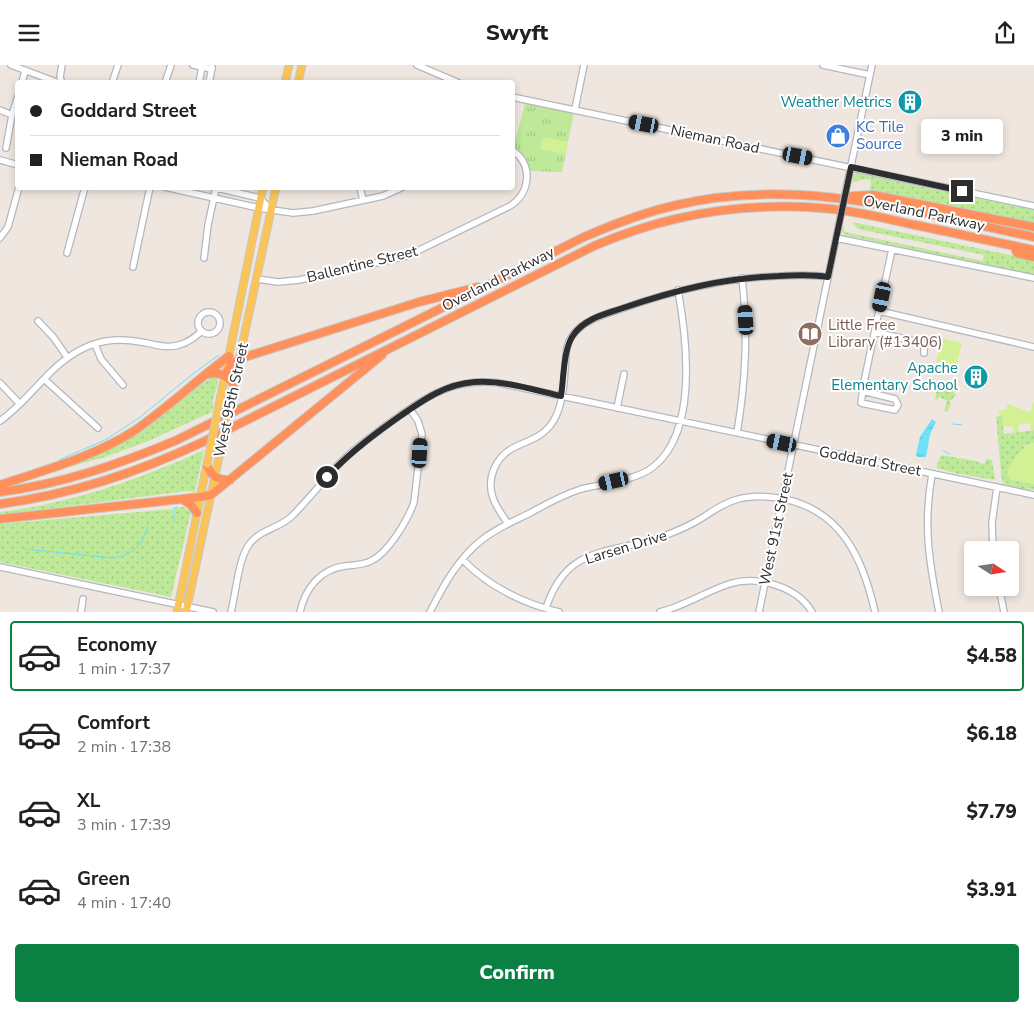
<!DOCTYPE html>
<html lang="en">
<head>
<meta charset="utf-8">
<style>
	body { margin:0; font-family:"Nunito Sans",sans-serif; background:#f6f6f6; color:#202124; height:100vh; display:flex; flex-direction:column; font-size:19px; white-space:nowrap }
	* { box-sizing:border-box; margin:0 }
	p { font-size:16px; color:#757577 }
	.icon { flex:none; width:28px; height:28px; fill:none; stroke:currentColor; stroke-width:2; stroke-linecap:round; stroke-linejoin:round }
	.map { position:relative; height:547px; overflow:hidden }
	.sheet { display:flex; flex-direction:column; background:#fff; flex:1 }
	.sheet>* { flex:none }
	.guide { position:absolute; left:15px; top:15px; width:500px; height:110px; border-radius:5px; box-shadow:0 2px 8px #0003; display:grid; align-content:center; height:110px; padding:0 15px; background:#fff }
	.needle { width:32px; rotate:102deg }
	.tools { position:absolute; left:964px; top:476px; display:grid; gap:10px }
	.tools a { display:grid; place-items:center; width:55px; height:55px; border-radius:5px; background:#fff; box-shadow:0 2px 8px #0003; font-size:25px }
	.end { position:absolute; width:22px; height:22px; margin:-11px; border:6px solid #2d2d2d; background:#fff; box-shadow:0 0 0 2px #fff }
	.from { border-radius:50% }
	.bubble { position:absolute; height:35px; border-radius:5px; background:#fff; box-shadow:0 2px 8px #0003; font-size:16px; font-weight:800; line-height:35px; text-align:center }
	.car { position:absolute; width:15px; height:30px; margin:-15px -8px; border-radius:6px; box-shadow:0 0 4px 1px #0007; background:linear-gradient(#222 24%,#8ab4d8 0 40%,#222 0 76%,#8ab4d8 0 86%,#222 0) }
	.guide b { display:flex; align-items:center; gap:18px; height:48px; font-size:19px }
	.guide b+b { border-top:1px solid #e0e0e0 }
	.guide i { width:12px; height:12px; background:#202124 }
	ul { padding:9px 0 0; list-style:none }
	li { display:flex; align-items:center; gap:15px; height:70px; margin:0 10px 8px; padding:0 5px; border:2px solid transparent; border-radius:5px }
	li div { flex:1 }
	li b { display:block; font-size:19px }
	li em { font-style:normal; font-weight:800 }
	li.current { border-color:#0b8043 }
	li>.icon { width:45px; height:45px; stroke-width:1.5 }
	.button { display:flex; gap:10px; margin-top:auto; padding:10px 15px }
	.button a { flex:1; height:58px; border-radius:5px; background:#0b8043; color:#fff; font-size:20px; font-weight:800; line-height:58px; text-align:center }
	header { display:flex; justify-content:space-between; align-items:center; height:65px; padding:0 15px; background:#fff; font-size:22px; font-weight:800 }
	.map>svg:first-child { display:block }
	.grass { fill:url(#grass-dots) }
	.park { fill:url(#park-tufts) }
	.pitch { fill:#d3f194 }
	.water { fill:url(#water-ripples) }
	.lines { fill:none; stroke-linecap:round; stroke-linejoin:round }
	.stream { stroke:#6ce1f7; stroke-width:1 }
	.minor-casing { stroke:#b3b7c2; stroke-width:8 }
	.major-casing { stroke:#c8c8c8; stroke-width:9 }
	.highway-casing { stroke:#c8c8c8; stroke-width:10 }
	.minor { stroke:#fff; stroke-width:5.5 }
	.major { stroke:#fbc459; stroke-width:7 }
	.highway { stroke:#ff905b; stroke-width:8 }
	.minor-bridge-casing { stroke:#b3b7c2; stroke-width:8; stroke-linecap:butt }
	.major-bridge-casing { stroke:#c8c8c8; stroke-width:9; stroke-linecap:butt }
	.minor-bridge { stroke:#fff; stroke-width:5.5 }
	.major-bridge { stroke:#fbc459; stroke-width:7 }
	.route { stroke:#2d2d2d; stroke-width:6 }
	.labels { text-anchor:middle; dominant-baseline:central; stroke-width:4; stroke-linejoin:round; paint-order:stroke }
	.culture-label { font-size:15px; fill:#0d838f; stroke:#fff; text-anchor:end }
	.shop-label { font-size:15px; fill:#366cbe; stroke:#fff; text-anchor:start }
	.street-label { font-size:15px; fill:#2d2d2d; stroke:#fff }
	.education-label { font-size:15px; fill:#785e54; stroke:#fff; text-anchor:start }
</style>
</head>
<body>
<header><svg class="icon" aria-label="menu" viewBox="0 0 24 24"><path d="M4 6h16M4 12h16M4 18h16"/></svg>Swyft<svg class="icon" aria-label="share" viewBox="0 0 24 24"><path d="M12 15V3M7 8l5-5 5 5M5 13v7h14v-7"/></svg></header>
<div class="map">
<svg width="1034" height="547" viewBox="0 0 1034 547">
	<defs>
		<pattern id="grass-dots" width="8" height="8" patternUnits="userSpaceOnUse" patternTransform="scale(1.25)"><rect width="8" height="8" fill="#bde999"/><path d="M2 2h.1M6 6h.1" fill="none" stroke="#a3c884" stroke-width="1.8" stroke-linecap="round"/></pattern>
		<pattern id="park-tufts" width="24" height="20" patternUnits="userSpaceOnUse" patternTransform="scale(1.25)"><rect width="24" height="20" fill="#bde999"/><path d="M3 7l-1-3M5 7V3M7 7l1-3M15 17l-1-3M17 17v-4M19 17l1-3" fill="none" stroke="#a3c884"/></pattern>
		<pattern id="water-ripples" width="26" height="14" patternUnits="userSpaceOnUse" patternTransform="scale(1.25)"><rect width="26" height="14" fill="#6ce1f7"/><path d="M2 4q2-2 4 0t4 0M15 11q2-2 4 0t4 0" fill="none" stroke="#5ec1d4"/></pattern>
	</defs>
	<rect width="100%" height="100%" fill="#efe7df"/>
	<path class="grass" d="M856 108 1034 145V158L870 126 871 115 864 114 852 118 854 110Z
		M852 157 1034 195V210L844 170 842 166 843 161 845 167 983 196 984 190 858 164Z
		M216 311H218C218 321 215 329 212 338H214L212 347 146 377 105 392 48 408 140 366 205 316Z
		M938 316H941L943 324 951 323 956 330 949 337 951 338 947 347 944 346 947 336 940 332 935 336Z
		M1002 350 1004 369 1034 365V378L1025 381 1010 414 1034 419V425L1027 423 1034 427 1003 420V418L1018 420 1002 417 996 352Z
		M204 385 195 427 187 426 0 450V447C72 438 138 415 204 385Z
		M941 390 976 396 983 399 985 398 986 394 992 395 995 415 959 409 936 403Z
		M183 442 191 447 171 532 0 497V459L173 444V457L175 443Z"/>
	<path class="park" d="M525 36 574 47 562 107 531 106C527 94 522 88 513 81L521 55Z"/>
	<path class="pitch" d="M543 72 568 77 565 89 540 84Z
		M941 273 962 278 956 302 936 297Z
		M1034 336V365L1031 366 1030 358 1018 360 1019 367 1014 368 1012 361 1003 362 1002 350H999L998 346 1006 344 1008 339 1030 347Z
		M1034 378V419L1010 414 1007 408C1013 394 1019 383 1034 378Z"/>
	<path class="water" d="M932 354 936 357 930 369 926 392H918L916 390 920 372Z"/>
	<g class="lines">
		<path class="stream" d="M953 359 962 360
			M943 386 950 389
			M59 395 105 375 139 353 194 308 219 290
			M174 457V443L177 442
			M24 484 114 493C136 488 140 482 148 461"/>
		<defs>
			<path id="minor" d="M11 0 59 18
				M62 0 60 12 62 18
				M193 0 212 4
				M417 0 459 18
				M823 0 870 10
				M22 18 25 6
				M112 18 118 0
				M165 18 171 0
				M199 18 202 2
				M209 18 212 2
				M512 32 1034 141
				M575 44 584 0
				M0 45 12 50
				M6 83 12 50 18 31
				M0 95 18 100
				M847 120 872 0
				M165 122 259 143 293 148 313 146 383 131 403 122
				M213 122 260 133 271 145
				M360 122 363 135
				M0 173 8 162 19 122
				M836 173 1034 213
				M67 188 85 122
				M204 193 208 160 216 123
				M133 202 150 122
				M257 214 278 217 299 215 407 191 510 141C530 128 534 100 512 85
				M879 246 1034 282
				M198 258a11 11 0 1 1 22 0a11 11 0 1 1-22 0Z
				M38 256 54 273 67 292
				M875 267 922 278 924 281V288
				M95 279 101 294 123 320
				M44 314 98 363
				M0 318 19 338
				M863 326 895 334 898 340 895 345 861 338 864 317 892 184
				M617 343 624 309
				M0 356C34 332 50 296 91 280 107 274 125 274 141 277 154 279 166 284 179 280 188 278 195 272 202 266
				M737 368C746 314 748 267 742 213
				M932 409C923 460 929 497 939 547
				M508 459C503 451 496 442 493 433 486 413 496 391 515 382 527 376 540 373 550 361 562 346 564 322 565 303 566 292 565 281 572 271 584 254 606 249 624 243 675 225 725 213 779 211 795 210 812 209 828 212
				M993 485 992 458 997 422
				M463 495C488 521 524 539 559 547
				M0 502 213 547
				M999 522 1004 547
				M546 543C567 479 609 490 661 472 675 467 689 461 702 453 713 446 722 439 735 435 751 430 768 431 784 434 842 446 863 494 875 547
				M81 547 83 534
				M231 547C236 527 238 497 248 481 259 464 279 464 292 451 308 435 322 417 338 400 353 384 371 372 388 359 425 333 452 312 499 318L1034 430
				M300 547C305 524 320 504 345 501 354 500 363 500 371 496 388 488 408 455 414 437L422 369 418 356 410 344
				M430 547C443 521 459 492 483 474 497 463 514 456 530 448 546 439 563 430 581 424 602 419 637 415 653 402 698 367 687 275 678 225
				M660 547C685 541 705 527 729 519 756 510 797 521 812 547
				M759 547 839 159"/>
			<path id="major" d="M285 18 289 0
				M298 18 302 0
				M233 323 276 122
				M221 330 263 122
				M177 547 207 399
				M186 547 219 392"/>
			<path id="highway" d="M852 131 873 130 1034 162
				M1014 181 1017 188 1034 192
				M208 309C220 306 226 311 234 319
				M225 311 231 299 245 292 419 237 478 222
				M207 401C213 412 217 415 230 415
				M0 420C45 405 93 392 134 366 167 343 197 315 229 291
				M0 427C62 419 120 399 177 375L584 172C614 159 645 147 677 140 798 111 916 147 1034 172
				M182 434 191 440 197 448
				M0 439C73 429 136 408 203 377L594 181C670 148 751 136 832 144 860 147 888 154 915 160 955 168 994 177 1034 185
				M0 454 200 432 211 430 382 290"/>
		</defs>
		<use href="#minor" class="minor-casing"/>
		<use href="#major" class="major-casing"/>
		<use href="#highway" class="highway-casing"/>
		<use href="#minor" class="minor"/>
		<use href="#major" class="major"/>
		<use href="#highway" class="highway"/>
		<defs>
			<path id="minor-bridge" d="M839 159 847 120"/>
			<path id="major-bridge" d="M219 392 233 324
				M207 399 221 330"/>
		</defs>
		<use href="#minor-bridge" class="minor-bridge-casing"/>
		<use href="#major-bridge" class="major-bridge-casing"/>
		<use href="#minor-bridge" class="minor-bridge"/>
		<use href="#major-bridge" class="major-bridge"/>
	</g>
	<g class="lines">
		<path class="route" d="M327 412C347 390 369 373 393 356 419 338 443 319 475 317 503 315 534 325 561 331 564 313 563 283 574 269 586 253 606 249 623 243 676 225 723 213 779 211 795 210 812 209 828 212L851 102 962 126"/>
	</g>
	<defs>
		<symbol id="building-disc" viewBox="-11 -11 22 22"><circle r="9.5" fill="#0f9aa8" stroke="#fff"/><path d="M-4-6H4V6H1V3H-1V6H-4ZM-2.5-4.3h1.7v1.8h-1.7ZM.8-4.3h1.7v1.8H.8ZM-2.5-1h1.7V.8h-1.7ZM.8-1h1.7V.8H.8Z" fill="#fff"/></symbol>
		<symbol id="shop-disc" viewBox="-11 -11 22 22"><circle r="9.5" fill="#3f7fe0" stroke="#fff"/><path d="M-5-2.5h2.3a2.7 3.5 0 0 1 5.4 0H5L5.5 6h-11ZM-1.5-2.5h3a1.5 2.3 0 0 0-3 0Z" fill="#fff"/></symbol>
		<symbol id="library-disc" viewBox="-11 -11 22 22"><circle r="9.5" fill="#8d6e63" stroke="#fff"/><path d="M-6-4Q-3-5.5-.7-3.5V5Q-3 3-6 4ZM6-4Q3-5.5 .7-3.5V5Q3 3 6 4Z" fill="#fff"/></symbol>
	</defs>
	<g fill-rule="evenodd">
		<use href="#building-disc" x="896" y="23" width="28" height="28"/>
		<use href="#shop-disc" x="824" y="57" width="28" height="28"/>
		<use href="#library-disc" x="796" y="255" width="28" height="28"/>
		<use href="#building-disc" x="962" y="298" width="28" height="28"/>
	</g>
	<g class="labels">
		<g class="culture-label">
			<text x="892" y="37">Weather Metrics</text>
			<text x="958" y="303">Apache<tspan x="958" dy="17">Elementary School</tspan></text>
		</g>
		<g class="shop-label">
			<text x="856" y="62">KC Tile<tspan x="856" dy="17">Source</tspan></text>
		</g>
		<g class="street-label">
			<text transform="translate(715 74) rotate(12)">Nieman Road</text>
			<text transform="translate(924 148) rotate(12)">Overland Parkway</text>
			<text transform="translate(362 199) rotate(-14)">Ballentine Street</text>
			<text transform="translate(498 214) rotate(-27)">Overland Parkway</text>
			<text transform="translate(231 335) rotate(-78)">West 95th Street</text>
			<text transform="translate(870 396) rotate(11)">Goddard Street</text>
			<text transform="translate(776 464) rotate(-78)">West 91st Street</text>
			<text transform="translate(626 482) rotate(-17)">Larsen Drive</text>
		</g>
		<g class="education-label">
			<text x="828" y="260">Little Free<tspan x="828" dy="17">Library (#13406)</tspan></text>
		</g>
	</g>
</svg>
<div class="tools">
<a><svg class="needle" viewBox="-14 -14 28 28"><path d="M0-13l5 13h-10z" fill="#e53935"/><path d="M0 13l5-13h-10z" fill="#757577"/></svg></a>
</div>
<i class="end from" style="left:327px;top:412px"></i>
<i class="end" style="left:962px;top:126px"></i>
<div class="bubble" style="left:921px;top:54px;width:82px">3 min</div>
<i class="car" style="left:644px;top:59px;rotate:281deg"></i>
<i class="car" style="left:798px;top:91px;rotate:101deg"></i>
<i class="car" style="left:882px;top:232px;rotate:192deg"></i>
<i class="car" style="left:746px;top:255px;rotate:356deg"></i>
<i class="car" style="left:782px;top:378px;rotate:282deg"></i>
<i class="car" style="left:420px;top:388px;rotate:4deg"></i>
<i class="car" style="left:614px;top:416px;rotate:257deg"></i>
<div class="guide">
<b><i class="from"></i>Goddard Street</b>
<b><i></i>Nieman Road</b>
</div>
</div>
<section class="sheet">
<ul>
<li class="current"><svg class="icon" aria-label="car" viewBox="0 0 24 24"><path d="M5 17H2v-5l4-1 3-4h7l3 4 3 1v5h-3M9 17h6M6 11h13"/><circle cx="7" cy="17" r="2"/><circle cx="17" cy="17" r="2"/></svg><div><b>Economy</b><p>1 min · 17:37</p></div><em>$4.58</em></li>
<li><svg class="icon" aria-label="car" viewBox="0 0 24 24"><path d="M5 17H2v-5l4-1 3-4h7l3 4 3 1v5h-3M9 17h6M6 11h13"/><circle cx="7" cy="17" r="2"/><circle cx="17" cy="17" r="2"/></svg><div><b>Comfort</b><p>2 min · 17:38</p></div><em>$6.18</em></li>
<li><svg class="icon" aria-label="car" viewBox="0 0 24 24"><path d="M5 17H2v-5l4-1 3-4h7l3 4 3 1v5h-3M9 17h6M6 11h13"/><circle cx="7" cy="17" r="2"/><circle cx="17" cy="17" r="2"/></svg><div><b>XL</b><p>3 min · 17:39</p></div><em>$7.79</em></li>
<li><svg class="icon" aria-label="car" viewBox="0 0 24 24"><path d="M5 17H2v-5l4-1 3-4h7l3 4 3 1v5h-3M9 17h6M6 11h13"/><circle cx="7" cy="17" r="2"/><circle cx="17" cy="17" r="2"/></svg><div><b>Green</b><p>4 min · 17:40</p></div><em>$3.91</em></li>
</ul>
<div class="button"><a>Confirm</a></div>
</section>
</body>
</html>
